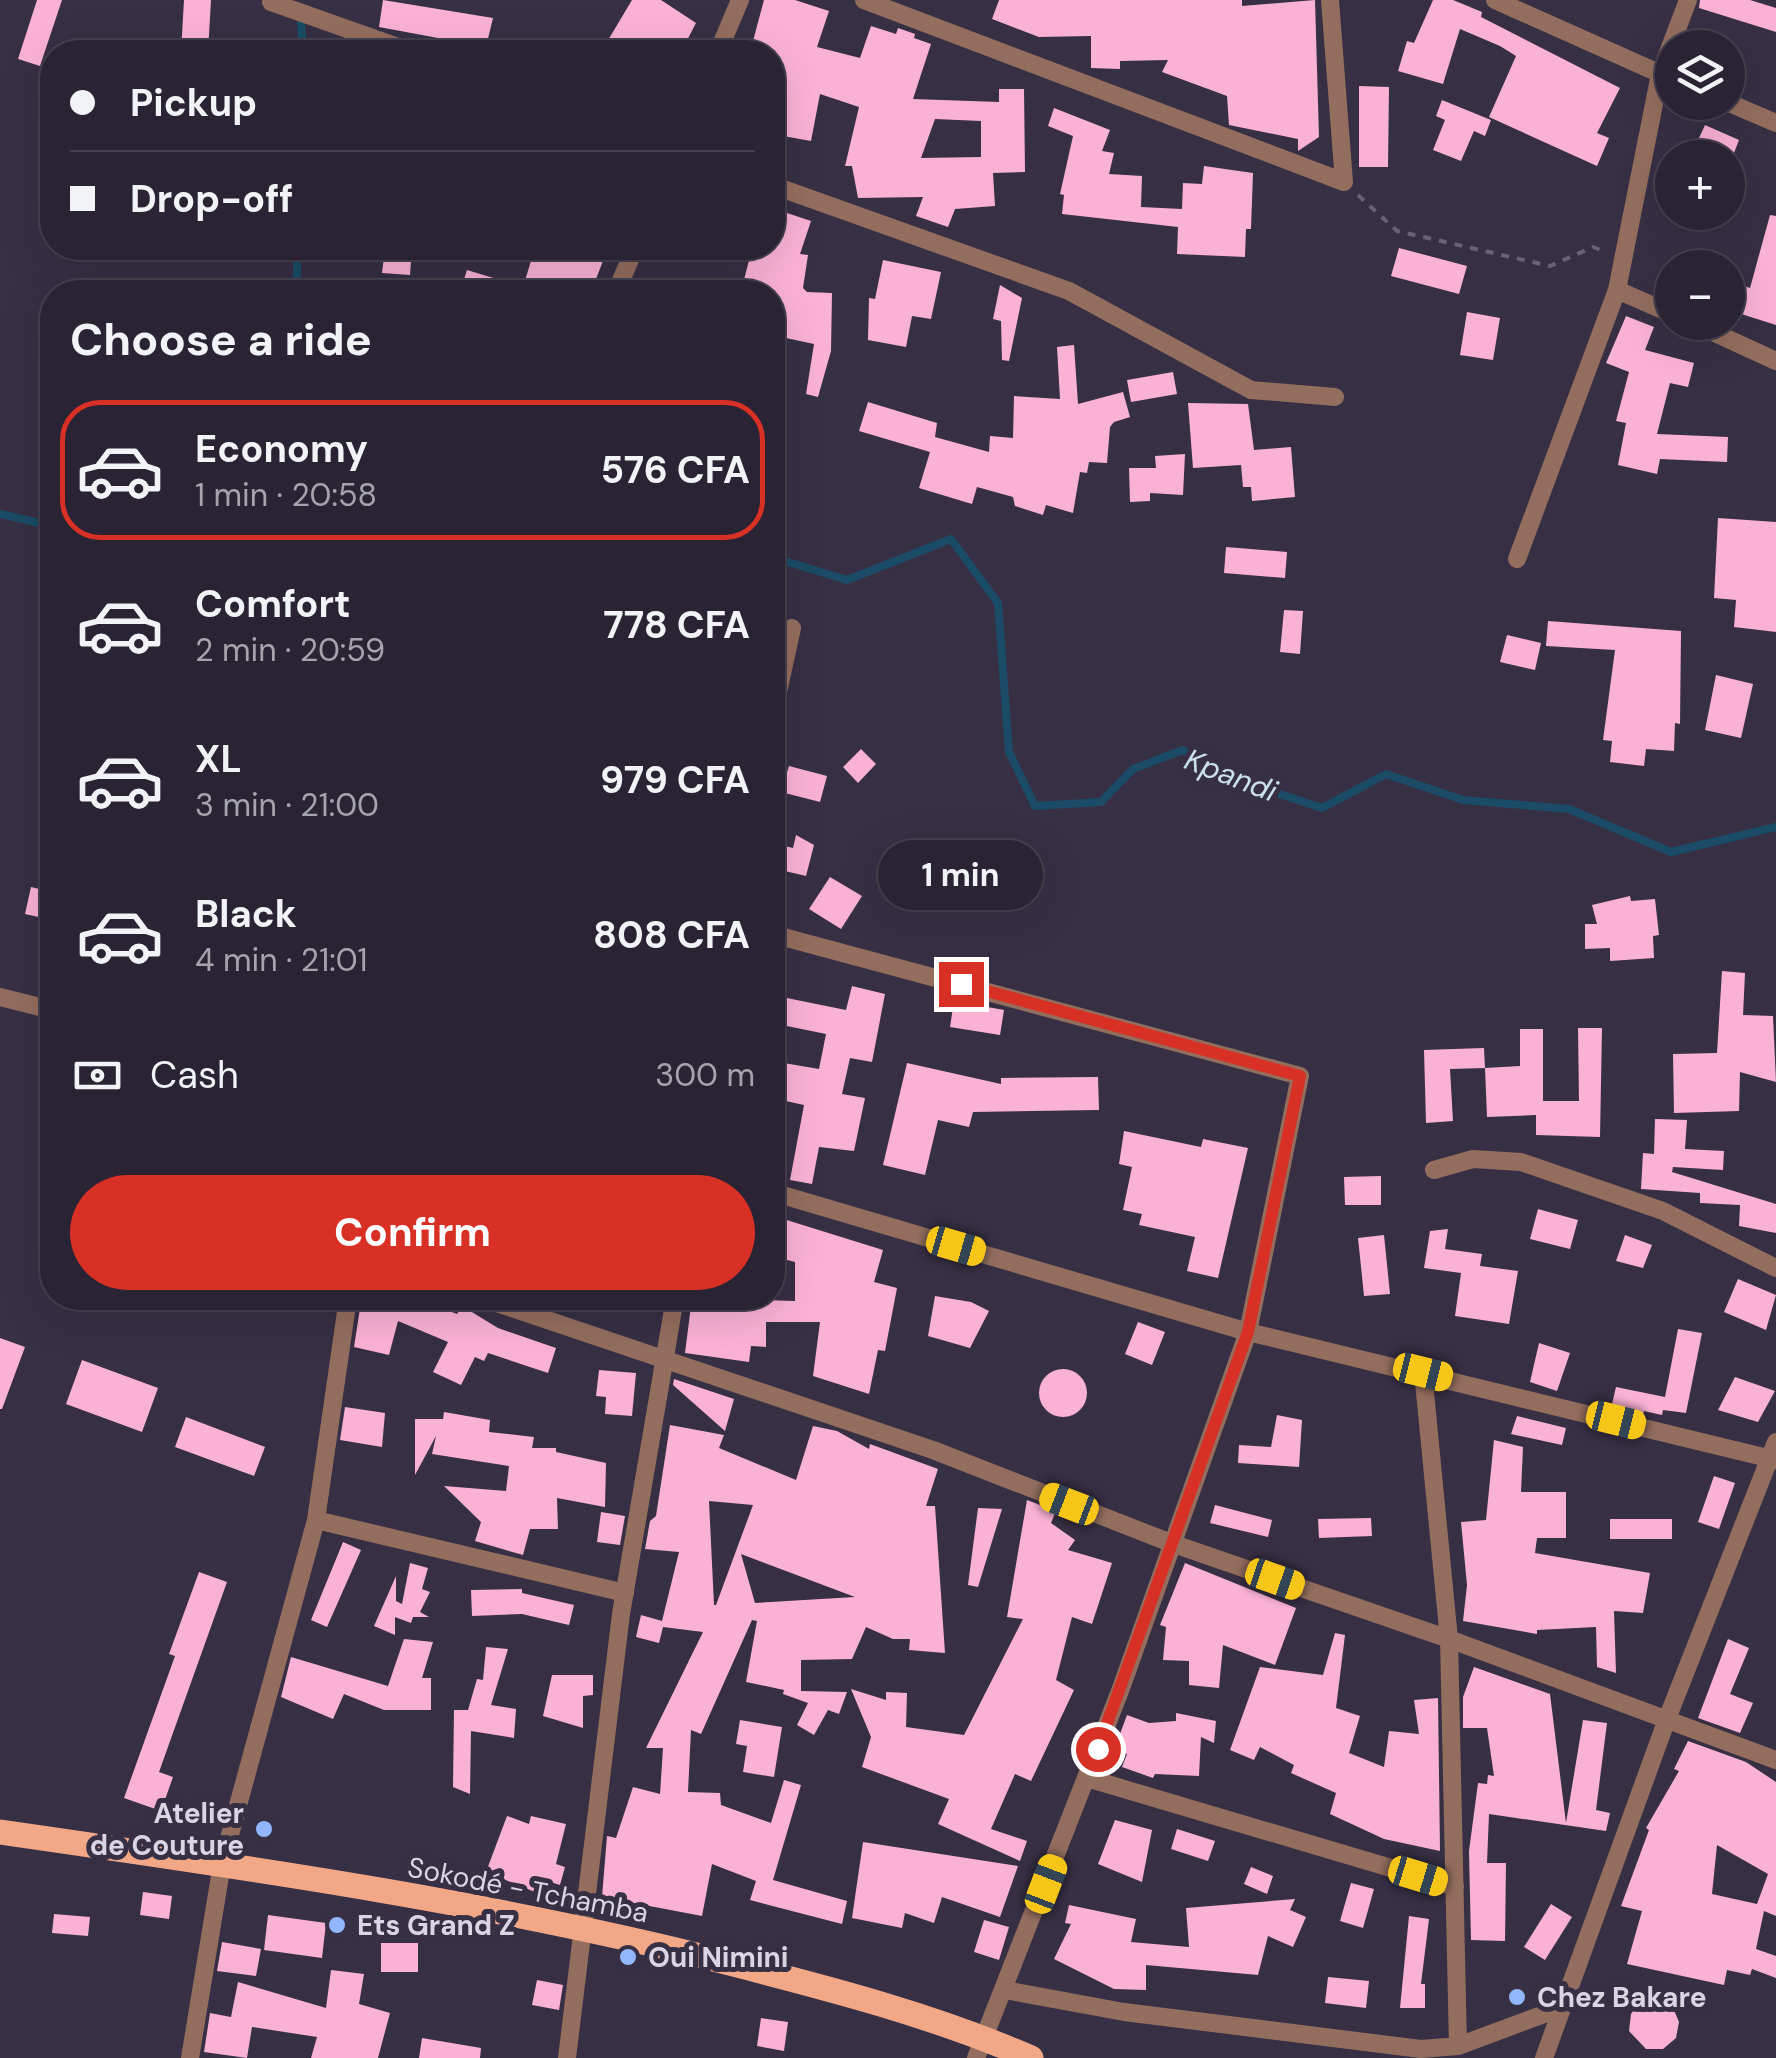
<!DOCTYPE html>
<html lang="en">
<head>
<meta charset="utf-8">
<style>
	body { margin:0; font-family:"DM Sans",sans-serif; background:#352f3f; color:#f1f3f6; height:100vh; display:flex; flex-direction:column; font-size:38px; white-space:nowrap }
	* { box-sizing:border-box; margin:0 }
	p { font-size:32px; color:#a5a4ac }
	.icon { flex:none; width:55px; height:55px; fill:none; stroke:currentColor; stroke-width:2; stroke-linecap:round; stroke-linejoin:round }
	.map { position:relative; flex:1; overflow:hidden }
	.drawer { position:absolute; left:40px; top:280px; width:745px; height:1030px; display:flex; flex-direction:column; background:#292333; border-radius:40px; box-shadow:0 10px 40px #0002,0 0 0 2px #45404e }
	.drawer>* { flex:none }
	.banner { position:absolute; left:40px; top:40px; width:745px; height:220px; border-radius:40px; box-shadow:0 10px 40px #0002,0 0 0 2px #45404e; display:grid; align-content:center; height:220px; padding:0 30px; background:#292333 }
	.fabs { position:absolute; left:1655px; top:30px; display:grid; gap:20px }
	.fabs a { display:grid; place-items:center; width:90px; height:90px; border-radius:50%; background:#292333; box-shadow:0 10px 40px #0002,0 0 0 2px #45404e; font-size:50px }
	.end { position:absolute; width:45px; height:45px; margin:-22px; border:12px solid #d93025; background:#fff; box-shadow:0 0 0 5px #fff }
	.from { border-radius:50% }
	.bubble { position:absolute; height:70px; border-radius:35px; background:#292333; box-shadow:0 10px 40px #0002,0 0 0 2px #45404e; font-size:32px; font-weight:700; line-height:70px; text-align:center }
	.car { position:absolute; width:30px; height:60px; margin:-30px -15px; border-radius:12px; box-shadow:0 0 8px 2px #0007; background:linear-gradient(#f5c518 24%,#345 0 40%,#f5c518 0 76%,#345 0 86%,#f5c518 0) }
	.banner b { display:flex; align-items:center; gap:35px; height:95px; font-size:38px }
	.banner b+b { border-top:2px solid #45404e }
	.banner i { width:25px; height:25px; background:#f1f3f6 }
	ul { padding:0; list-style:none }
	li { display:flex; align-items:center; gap:30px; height:140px; margin:0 20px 15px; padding:0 10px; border:5px solid transparent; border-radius:40px }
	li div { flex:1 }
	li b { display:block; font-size:38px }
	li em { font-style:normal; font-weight:700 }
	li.on { border-color:#d93025 }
	li>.icon { width:90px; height:90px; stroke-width:1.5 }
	h2 { padding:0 30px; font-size:45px; line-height:120px }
	.pay { display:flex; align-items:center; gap:25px; height:110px; padding:0 30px; font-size:38px }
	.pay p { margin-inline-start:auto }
	.action { display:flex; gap:20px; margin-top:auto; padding:20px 30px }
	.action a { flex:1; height:115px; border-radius:60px; background:#d93025; color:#fff; font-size:40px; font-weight:700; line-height:115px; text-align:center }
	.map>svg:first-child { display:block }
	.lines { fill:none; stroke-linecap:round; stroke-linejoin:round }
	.stream { stroke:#1a4c67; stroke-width:8 }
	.building { fill:#fab2d4; fill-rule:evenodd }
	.path { stroke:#696275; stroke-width:4; stroke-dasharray:8 8; stroke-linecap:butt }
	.minor { stroke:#936e5e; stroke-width:18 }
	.primary { stroke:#f2a787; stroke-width:25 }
	.route { stroke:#d93025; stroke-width:12 }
	.poi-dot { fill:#92b7fd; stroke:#372f44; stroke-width:4 }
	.labels { text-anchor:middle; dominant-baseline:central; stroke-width:10; stroke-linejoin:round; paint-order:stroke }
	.poi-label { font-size:28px; font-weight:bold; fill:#d9d5e2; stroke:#372f44; text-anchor:start }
	.street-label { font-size:28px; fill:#d9d5e2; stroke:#372f44 }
	.water-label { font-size:30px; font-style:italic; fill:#cbe0ee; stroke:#372f44 }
</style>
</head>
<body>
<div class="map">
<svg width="1776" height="2058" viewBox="0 0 1776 2058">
	<rect width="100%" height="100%" fill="#372f44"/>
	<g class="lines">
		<path class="stream" d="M301 23 303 52
			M297 248V292
			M0 514 52 526
			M772 557 847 580 951 539 998 603 1009 752 1035 806 1101 802 1133 769 1183 750 1219 774 1322 808 1386 774 1463 800 1569 809 1671 852 1776 827"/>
	</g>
	<path class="building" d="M37 0H62L40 66 18 59Z
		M184 0H211L208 52H181Z
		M383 0 493 18 486 47 379 27Z
		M632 0H661L696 23 681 52H601Z
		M764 0H795L829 11 817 47 860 58 871 26 896 34 898 28 915 34 914 38 931 44 913 99 999 102V89H1024L1025 172 993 173 995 206 955 209 948 227 916 216 923 197 858 198 852 166H845L859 107 820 94 811 141 772 134V52H750ZM935 119 981 121V157L921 158Z
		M999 0H1242V6L1315 0 1319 137 1298 151V139L1229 125 1227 96 1162 72 1168 60 1120 61V69L1091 68V36L1039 37 992 19Z
		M1433 0H1453L1482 12 1481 17 1620 88 1597 133 1609 138 1597 166 1489 117 1516 56 1500 46 1460 29 1443 84 1398 71 1407 41 1414 43Z
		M1700 0H1750L1776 8V32L1699 8Z
		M1359 86 1389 87 1388 167H1359Z
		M1442 100 1491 120 1485 136 1474 131 1461 161 1433 150 1445 120 1436 116Z
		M1054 108 1110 130 1102 151 1114 153 1109 174 1142 176 1141 207 1182 209 1183 183 1202 184 1204 166 1253 173 1251 229H1246L1245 257 1177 254 1178 227 1062 214 1064 195 1060 194 1073 136 1048 126Z
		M1705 125 1739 140 1732 158H1712L1694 149Z
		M772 208 811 221 800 254 808 255 803 288 807 292 832 293 831 351 818 397 806 394 814 344 772 335V292H741L752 248H772Z
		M1770 215 1776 216V325L1735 312 1744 286 1750 288Z
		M385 248H412L410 275 382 273Z
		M535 248H608L591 292H460L467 270 523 287Z
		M1399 248 1467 266 1459 294 1391 276Z
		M883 260 941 272 931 319 912 316 906 347 868 340 869 298 875 299Z
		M1000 285 1022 298 1009 361 1002 360 1001 321 993 319Z
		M1467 312 1500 318 1493 360 1460 355Z
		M1626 316 1654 327 1645 350 1694 363 1688 387 1670 383 1657 434 1728 437 1727 462 1660 459 1657 474 1618 465 1626 423 1616 421 1629 372 1606 363Z
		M1074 345 1078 404 1123 392 1130 417 1114 422 1110 427 1107 463 1089 462 1087 473 1080 472 1073 513 1046 505 1043 515 1015 506 1013 497 977 487 972 504 919 488 930 452 859 431 868 402 937 423 935 437 989 452 990 436 1013 438 1014 396 1060 399 1057 347Z
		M1173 372 1177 394 1131 402 1127 380Z
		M1188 403 1248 404 1254 450 1291 447 1295 497 1252 501 1251 487H1243L1241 465 1193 468Z
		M1185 454 1183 495 1150 493V501L1130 502 1129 468H1156L1155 456Z
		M1718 518 1776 522V632L1734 627 1736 600 1714 598Z
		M1226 547 1287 552 1285 578 1224 573Z
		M1284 610 1303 611 1300 654 1280 652Z
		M1548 621 1681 631 1680 724 1675 723 1674 751 1646 749 1644 766 1610 762 1612 741 1603 740 1615 650 1546 646Z
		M1507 635 1541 643 1535 670 1500 662Z
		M1716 675 1753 684 1741 738 1705 730Z
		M861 749 876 764 858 783 843 767Z
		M789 766 827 776 820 802 781 792Z
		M796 835 814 845 806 876 772 868V843L793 848Z
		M830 877 862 896 841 929 809 909Z
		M31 887 52 892V920L25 914Z
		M1630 896 1631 901 1655 899 1659 935 1653 936 1654 958 1610 961V948L1585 949V924H1597L1592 905Z
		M1722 971 1745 973 1743 1015 1773 1016 1776 1082 1740 1072 1739 1111 1674 1113 1673 1054 1717 1053Z
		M852 986 885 994 872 1062 850 1058 842 1094 865 1098 854 1151 819 1147 812 1184 790 1180 804 1105 772 1098V1061L819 1069 826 1034 772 1023V995L846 1010Z
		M954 1001 1004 1010 1000 1035 950 1027Z
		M1578 1028H1602L1600 1137 1536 1135V1115L1487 1117 1485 1068 1520 1066V1029H1543V1101H1579Z
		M1484 1048 1485 1068 1450 1069 1453 1121 1426 1123 1424 1050Z
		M907 1063 1001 1084V1078L1098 1077 1099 1110 973 1112 969 1127 938 1120 925 1175 883 1165Z
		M1655 1119 1687 1120 1685 1149 1724 1151 1723 1170 1673 1167 1672 1172 1776 1204V1233L1739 1226 1740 1205 1700 1203V1193L1641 1189 1643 1153 1654 1154Z
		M1124 1131 1201 1147 1203 1139 1248 1148 1218 1278 1187 1271 1195 1237 1139 1225 1142 1214 1123 1210 1132 1167 1119 1164Z
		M1381 1176V1205H1345L1344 1177Z
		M1538 1209 1578 1220 1570 1249 1530 1239Z
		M777 1217 883 1250 874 1282 897 1288 885 1351 878 1350 869 1394 813 1376 820 1322H766V1347L751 1346 749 1362 685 1353 692 1298 795 1301V1262L772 1256Z
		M1448 1229 1445 1249 1482 1254 1480 1266 1518 1271 1509 1324 1455 1316 1461 1273 1424 1268 1430 1231Z
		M1384 1235 1390 1294 1364 1296 1358 1238Z
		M1625 1235 1652 1245 1643 1268 1616 1261Z
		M1738 1279 1776 1295 1766 1330 1724 1312Z
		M935 1296 971 1302 989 1311 970 1348 928 1336Z
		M403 1298H416L457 1314 462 1306 498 1328 556 1348 548 1373 488 1353 484 1361 475 1357 461 1385 433 1372 448 1342 398 1321 389 1355 354 1347 361 1302 398 1309Z
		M1138 1322 1165 1332 1152 1365 1125 1354Z
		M1678 1329 1702 1333 1686 1413 1663 1410 1662 1415 1644 1411 1643 1415 1612 1404 1616 1387 1665 1397Z
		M0 1338 25 1347 2 1409H0Z
		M1539 1343 1570 1353 1557 1391 1530 1382Z
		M82 1360 158 1388 142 1432 66 1404Z
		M1039 1393a24 24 0 1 1 48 0a24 24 0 1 1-48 0Z
		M599 1370 636 1373 632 1416 605 1414 606 1397 596 1396Z
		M1735 1377 1775 1391 1758 1422 1718 1410Z
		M674 1379 734 1399 725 1431 673 1385Z
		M345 1407 385 1413 382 1447 340 1440Z
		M444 1412 490 1420 489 1432 534 1437 532 1448H556V1452L606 1463 605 1507 557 1498 558 1529H530L523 1555 475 1541 481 1522 444 1486 506 1491 509 1466 432 1454 436 1436 415 1475V1419H443Z
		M1277 1415 1302 1420 1299 1467 1238 1463 1239 1445 1271 1447Z
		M1517 1416 1566 1428 1562 1445 1511 1434Z
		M186 1417 265 1447 254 1476 175 1447Z
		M670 1425 724 1435 719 1448 796 1480 813 1426 837 1431 869 1449 870 1444 938 1469 926 1506H935L945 1653 909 1650 910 1639H893L866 1627 852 1659 801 1660V1691L847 1692 839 1714 828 1710 814 1735 797 1725 808 1703 783 1694 784 1690 746 1682 757 1621 752 1620 701 1734 691 1730 688 1792 720 1793 721 1805 771 1823 784 1780 801 1785 773 1880 847 1901 842 1924 750 1900 756 1881 712 1864 702 1916 602 1897 607 1836 616 1838 633 1787 660 1794 663 1748H646L703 1632 663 1627 659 1643 636 1637 641 1615 662 1621 679 1552 645 1549 650 1521 656 1516ZM709 1501 753 1505 716 1605H714ZM741 1554 855 1597 755 1603Z
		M1494 1440 1523 1447 1521 1492H1566V1538H1537L1535 1553 1650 1573 1643 1613 1614 1611 1616 1673 1597 1667 1596 1627 1537 1630V1634L1463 1621 1467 1585 1461 1522 1486 1520Z
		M1714 1476 1735 1483 1719 1529 1698 1522Z
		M1027 1500 1056 1511 1051 1523 1075 1540 1068 1550 1112 1563 1092 1624 1072 1617 1056 1680 1074 1690 1031 1781 1015 1774 991 1829 1027 1841 1020 1861 938 1824 949 1799 862 1767 871 1737 851 1689 886 1700V1692L907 1693 906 1727 964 1735 1023 1619 1007 1617Z
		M1215 1505 1272 1520 1268 1537 1210 1523Z
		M978 1508 1002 1509 978 1587 968 1585Z
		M601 1512 625 1516 620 1545 597 1542Z
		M1371 1518 1372 1536 1319 1538 1318 1519Z
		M1610 1519H1672V1539H1610Z
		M343 1542 361 1550 327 1627 311 1620Z
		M410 1563 428 1568 422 1589 430 1592 420 1612 429 1617H413L411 1623 395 1617V1635L374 1626 396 1576V1601L402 1604Z
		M1185 1563 1296 1608 1275 1665 1223 1645 1219 1688 1189 1685V1661L1163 1660 1166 1627 1160 1625Z
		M199 1572 227 1582 159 1772 173 1777 161 1811 124 1798 175 1656 169 1654Z
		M522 1589V1593L574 1605 569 1625 522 1614 472 1616 471 1590Z
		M1335 1633 1345 1635 1336 1708 1360 1716 1349 1753 1384 1767 1389 1731 1419 1734 1414 1700 1438 1698 1440 1851 1384 1839 1330 1814 1336 1793 1291 1773 1294 1765 1260 1747 1254 1760 1230 1750 1260 1667 1323 1675Z
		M404 1639 433 1642 422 1678H431V1710H384L344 1694 333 1719 281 1697 291 1657 388 1686Z
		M1728 1639 1749 1648 1730 1694 1753 1703 1740 1733 1698 1718Z
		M486 1647 508 1649 491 1705 516 1709 514 1738 471 1731 470 1794 453 1787 454 1710H468L477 1679 483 1680Z
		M1474 1667 1550 1694 1566 1823 1583 1720 1607 1723 1596 1810 1610 1813 1606 1831 1489 1814 1487 1863H1506L1505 1941 1471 1940 1469 1851 1478 1783 1487 1784 1488 1775 1494 1776 1487 1728H1463V1697Z
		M552 1675H593V1695L583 1696V1728L543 1716Z
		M1176 1713 1216 1721 1214 1743 1201 1737 1199 1776 1155 1774 1153 1778 1122 1767 1127 1754 1114 1750 1127 1715 1149 1723 1176 1721Z
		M740 1720 782 1727 774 1777 743 1772 747 1746 736 1744Z
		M1688 1741 1746 1762 1776 1782V1916L1764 1911 1756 1949 1776 1956V1978L1752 1969 1750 1975 1727 1970 1724 1985 1627 1964 1642 1911 1621 1906 1649 1830 1646 1828 1679 1771 1674 1769ZM1717 1845 1768 1874 1757 1904 1712 1894Z
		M507 1816 529 1824 531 1816 566 1824 556 1864 565 1867 560 1885 540 1879 535 1892 486 1872Z
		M1115 1820 1152 1830 1142 1882 1098 1864Z
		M1177 1829 1215 1841 1208 1861 1171 1849Z
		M863 1842 1018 1866 1000 1917 942 1897 934 1923 905 1913 902 1928 852 1918Z
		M1251 1867 1273 1876 1267 1894 1244 1884Z
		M1351 1883 1374 1889 1363 1928 1340 1921Z
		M143 1892 172 1896 169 1919 140 1915Z
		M1295 1899 1290 1910 1306 1917 1293 1947 1268 1936 1258 1975 1146 1965V1990L1114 1989 1054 1959 1071 1924 1065 1923 1069 1905 1136 1919 1131 1942 1189 1947 1186 1908Z
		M1551 1904 1572 1917 1545 1960 1524 1947Z
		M54 1914 90 1917 88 1936 52 1933Z
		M268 1915 326 1923 322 1958 264 1950Z
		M1409 1916 1429 1919 1421 1984H1425V2008H1400Z
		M984 1920 1009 1927 999 1960 974 1952Z
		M222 1942 261 1949 256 1976 217 1971Z
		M381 1943H418V1972H381Z
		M331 1970 364 1974 359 2004 390 2013 378 2058H311L317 2037 252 2027 247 2058 204 2052 210 2013 231 2017 238 1982 326 2008Z
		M1328 1977 1369 1981 1366 2008 1325 2003Z
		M537 1980 563 1985 559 2010 532 2005Z
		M1649 1989 1673 2008 1679 2022 1676 2038 1663 2049H1646L1629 2031 1631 2014Z
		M761 2018 788 2022 784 2051 757 2046Z
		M422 2038 481 2048 480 2058H419Z"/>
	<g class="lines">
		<path class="path" d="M1358 195 1397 231 1550 266 1593 247 1606 252"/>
		<path class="minor" d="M864 0 1344 182 1330 0
			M1495 0 1672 79
			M271 2 412 52
			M718 52 740 0
			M1727 102 1776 123
			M772 185 1069 291 1251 390 1335 397
			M1617 290 1672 314
			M616 292 635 248
			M1691 322 1776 361
			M1517 559 1617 290 1660 74 1688 0
			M772 719 792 628
			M772 934 1300 1076 1248 1332 1120 1691 976 2058
			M0 997 52 1010
			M1434 1170 1473 1159 1521 1162 1663 1211 1776 1268
			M772 1192 1248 1332 1776 1460
			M482 1298 933 1450 1171 1543 1449 1639 1776 1760
			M1423 1372 1449 1639 1458 2046
			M316 1520 625 1593
			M1087 1778 1455 1887
			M1005 1990 1124 2012 1421 2049 1458 2046 1563 2007
			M190 2058 222 1864 316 1520 348 1298
			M567 2058 621 1614 675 1298
			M1544 2058 1667 1719 1776 1442"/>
		<path class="primary" d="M0 1832C244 1867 490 1902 729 1963 831 1989 935 2016 1031 2058"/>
	</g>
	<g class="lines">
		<path class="route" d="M961 984 1300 1076 1248 1332 1098 1749"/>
	</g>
	<g class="poi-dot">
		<circle cx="264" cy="1829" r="10"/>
		<circle cx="337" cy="1925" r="10"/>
		<circle cx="628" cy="1957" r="10"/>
		<circle cx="1517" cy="1997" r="10"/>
	</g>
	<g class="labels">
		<g class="poi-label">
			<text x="244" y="1813" text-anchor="end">Atelier<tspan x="244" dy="32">de Couture</tspan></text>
			<text x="357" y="1925">Ets Grand Z</text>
			<text x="648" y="1957">Oui Nimini</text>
			<text x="1537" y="1997">Chez Bakare</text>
		</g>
		<g class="street-label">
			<text transform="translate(528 1890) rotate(11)">Sokodé - Tchamba</text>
		</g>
		<g class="water-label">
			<text transform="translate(1231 775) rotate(21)">Kpandi</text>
		</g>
	</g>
</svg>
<div class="fabs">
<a><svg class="icon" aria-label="layers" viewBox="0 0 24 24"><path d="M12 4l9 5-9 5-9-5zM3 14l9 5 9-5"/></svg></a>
<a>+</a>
<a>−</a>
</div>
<i class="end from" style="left:1098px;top:1749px"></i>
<i class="end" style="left:961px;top:984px"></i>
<div class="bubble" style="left:878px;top:840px;width:165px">1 min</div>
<i class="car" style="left:956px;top:1246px;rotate:106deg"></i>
<i class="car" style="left:1423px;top:1372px;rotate:104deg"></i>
<i class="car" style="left:1616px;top:1420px;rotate:104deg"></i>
<i class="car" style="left:1069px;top:1504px;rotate:291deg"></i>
<i class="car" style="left:1275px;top:1579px;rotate:109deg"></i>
<i class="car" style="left:1418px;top:1876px;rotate:107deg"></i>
<i class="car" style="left:1046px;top:1884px;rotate:21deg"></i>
<div class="banner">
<b><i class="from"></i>Pickup</b>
<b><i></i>Drop-off</b>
</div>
<section class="drawer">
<h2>Choose a ride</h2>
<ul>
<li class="on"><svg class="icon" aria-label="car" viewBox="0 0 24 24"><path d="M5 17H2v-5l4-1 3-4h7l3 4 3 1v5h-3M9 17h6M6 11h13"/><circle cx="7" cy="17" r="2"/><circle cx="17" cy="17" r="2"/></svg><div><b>Economy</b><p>1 min · 20:58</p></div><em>576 CFA</em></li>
<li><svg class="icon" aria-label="car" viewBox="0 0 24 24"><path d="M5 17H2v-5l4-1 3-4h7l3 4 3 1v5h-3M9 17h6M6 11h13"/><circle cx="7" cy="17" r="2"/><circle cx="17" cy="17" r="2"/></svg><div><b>Comfort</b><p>2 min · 20:59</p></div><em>778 CFA</em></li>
<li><svg class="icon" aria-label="car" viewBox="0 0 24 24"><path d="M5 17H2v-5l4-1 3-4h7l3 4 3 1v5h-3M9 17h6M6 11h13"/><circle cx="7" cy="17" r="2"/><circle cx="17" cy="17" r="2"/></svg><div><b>XL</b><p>3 min · 21:00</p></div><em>979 CFA</em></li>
<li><svg class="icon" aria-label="car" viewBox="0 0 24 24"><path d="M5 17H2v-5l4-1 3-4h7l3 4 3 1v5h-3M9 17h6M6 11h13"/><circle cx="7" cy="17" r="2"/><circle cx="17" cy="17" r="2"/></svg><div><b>Black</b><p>4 min · 21:01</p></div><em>808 CFA</em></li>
</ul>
<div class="pay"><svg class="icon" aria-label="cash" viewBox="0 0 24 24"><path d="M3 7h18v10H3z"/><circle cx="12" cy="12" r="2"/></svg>Cash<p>300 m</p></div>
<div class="action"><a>Confirm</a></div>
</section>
</div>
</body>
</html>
